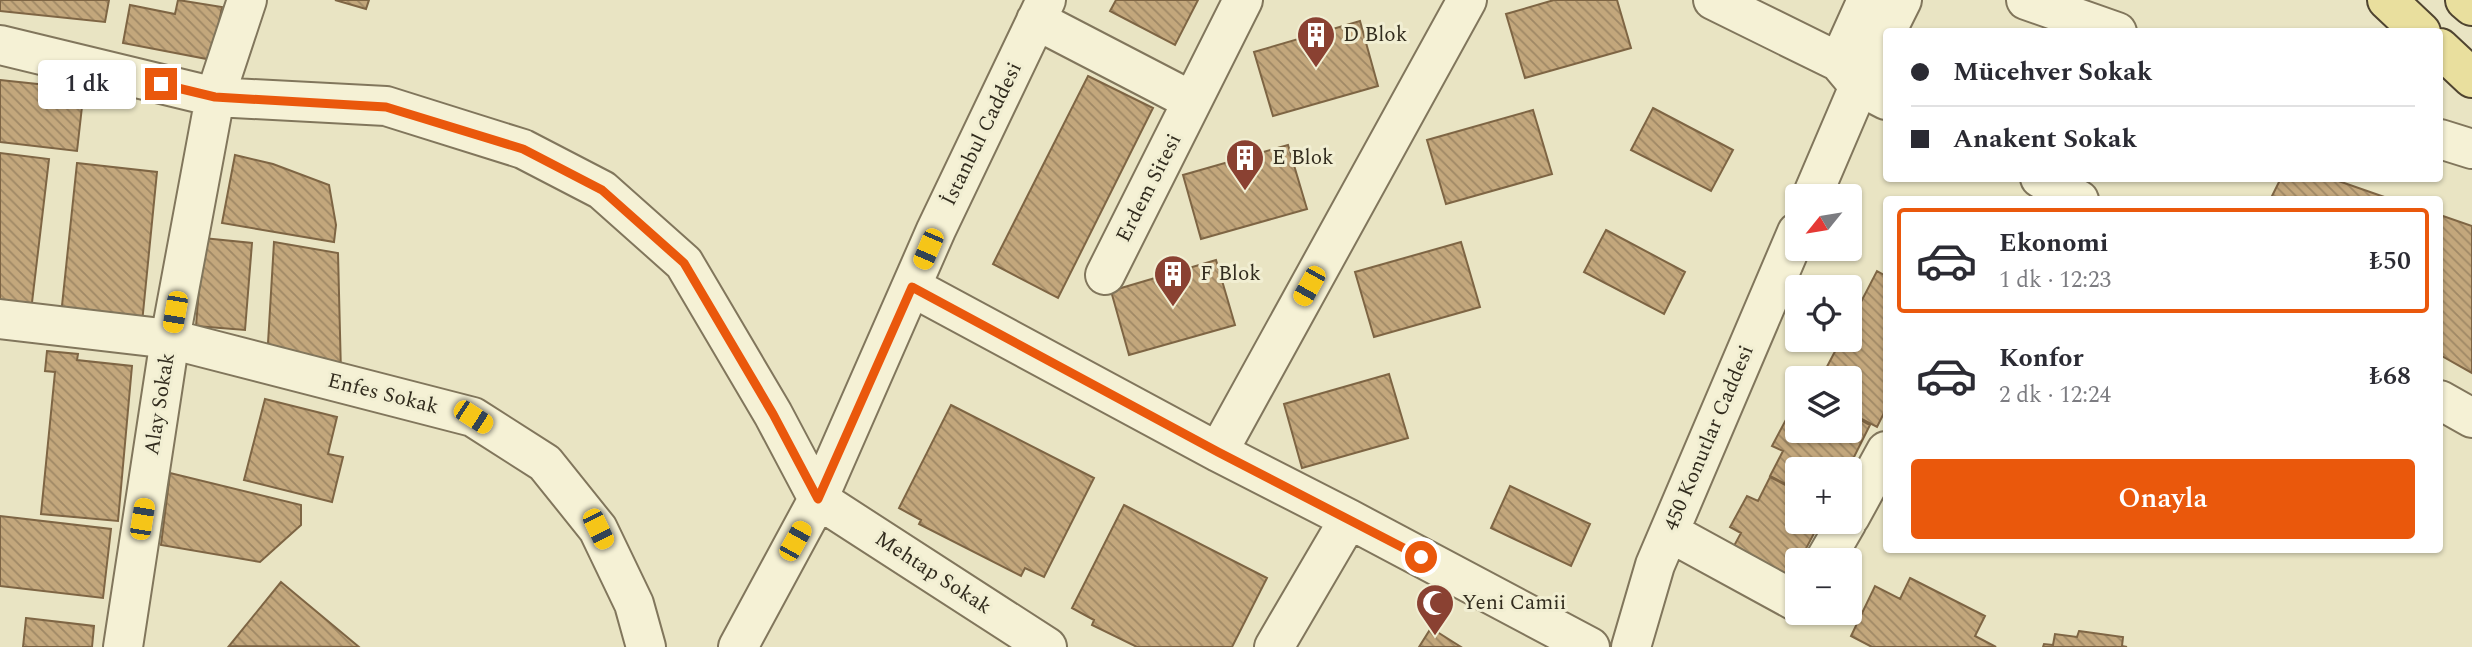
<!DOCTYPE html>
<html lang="tr">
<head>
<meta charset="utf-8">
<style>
	body { margin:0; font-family:Spectral,serif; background:#f7f7f7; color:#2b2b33; height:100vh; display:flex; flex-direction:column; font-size:26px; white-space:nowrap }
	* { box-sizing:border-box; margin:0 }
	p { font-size:23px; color:#7c7c81 }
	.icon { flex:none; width:38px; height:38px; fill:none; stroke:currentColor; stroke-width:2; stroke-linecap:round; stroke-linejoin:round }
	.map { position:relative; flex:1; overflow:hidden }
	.side { position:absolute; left:1883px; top:196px; width:560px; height:357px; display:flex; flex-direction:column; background:#fff; border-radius:7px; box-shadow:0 2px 5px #0004 }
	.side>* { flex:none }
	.guide { position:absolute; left:1883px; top:28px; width:560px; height:154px; border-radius:7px; box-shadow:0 2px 5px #0004; display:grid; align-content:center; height:154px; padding:0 28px; background:#fff }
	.needle { width:46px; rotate:240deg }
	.buttons { position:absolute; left:1785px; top:184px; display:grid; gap:14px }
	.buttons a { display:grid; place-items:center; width:77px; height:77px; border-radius:7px; background:#fff; box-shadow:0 2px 5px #0004; font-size:35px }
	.end { position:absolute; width:32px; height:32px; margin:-16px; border:9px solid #ea580c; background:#fff; box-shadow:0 0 0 4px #fff }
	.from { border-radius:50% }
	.bubble { position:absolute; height:49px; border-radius:7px; background:#fff; box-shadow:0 2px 5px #0004; font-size:23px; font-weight:600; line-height:49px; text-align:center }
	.car { position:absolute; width:21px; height:42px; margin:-21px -10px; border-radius:9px; box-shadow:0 0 5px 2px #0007; background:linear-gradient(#f5c518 24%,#345 0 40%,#f5c518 0 76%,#345 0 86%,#f5c518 0) }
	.guide b { display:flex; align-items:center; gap:24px; height:66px; font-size:26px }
	.guide b+b { border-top:2px solid #e1e1e2 }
	.guide i { width:18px; height:18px; background:#2b2b33 }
	ul { padding:12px 0 0; list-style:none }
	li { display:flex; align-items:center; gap:21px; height:105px; margin:0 14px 10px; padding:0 14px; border:4px solid transparent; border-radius:7px }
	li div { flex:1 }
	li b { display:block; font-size:26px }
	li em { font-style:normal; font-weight:600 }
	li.active { border-color:#ea580c }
	li>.icon { width:63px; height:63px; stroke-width:1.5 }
	.action { display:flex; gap:14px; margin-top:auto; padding:14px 28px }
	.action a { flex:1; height:80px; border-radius:7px; background:#ea580c; color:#fff; font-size:28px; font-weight:600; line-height:80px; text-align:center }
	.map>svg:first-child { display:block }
	.building { fill:url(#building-back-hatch); stroke:#7e6544; stroke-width:2 }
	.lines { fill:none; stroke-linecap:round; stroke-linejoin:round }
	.minor-casing { stroke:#81765c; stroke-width:42 }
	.major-casing { stroke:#4f4430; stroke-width:42 }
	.minor { stroke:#f5f1d5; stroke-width:38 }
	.major { stroke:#e9df9e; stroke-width:38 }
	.route { stroke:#ea580c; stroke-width:9 }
	.labels { text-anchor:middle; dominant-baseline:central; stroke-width:6; stroke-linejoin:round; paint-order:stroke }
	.poi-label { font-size:21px; fill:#322c1e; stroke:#f1eed2; text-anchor:start }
	.street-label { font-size:21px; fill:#322c1e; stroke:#f1eed2 }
</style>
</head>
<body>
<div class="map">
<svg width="2472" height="647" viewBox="0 0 2472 647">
	<defs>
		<pattern id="building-back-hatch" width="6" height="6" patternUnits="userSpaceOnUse" patternTransform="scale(1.75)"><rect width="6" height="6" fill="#c3a77c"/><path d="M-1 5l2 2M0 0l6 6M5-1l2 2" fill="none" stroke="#9f8865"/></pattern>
	</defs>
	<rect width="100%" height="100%" fill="#e9e4c3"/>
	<path class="building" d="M0 0H109L105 22 0 11Z
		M178 0 222 7 212 60 123 43 130 5 175 14Z
		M335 0H369L366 9Z
		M1116 0H1198L1175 45 1110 11Z
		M1554 0H1617L1631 48 1525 78 1506 14Z
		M1360 21 1378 86 1273 116 1254 52Z
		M1088 76 1153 108 1058 298 993 264Z
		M0 80 84 89 77 151 0 142Z
		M1653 108 1733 150 1711 191 1631 150Z
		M1533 110 1552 174 1446 204 1427 140Z
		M1288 145 1307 209 1201 239 1183 175Z
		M0 153 49 159 31 311 0 307Z
		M235 155 273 164 329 185 336 225 334 242 222 223Z
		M77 163 157 172 142 323 61 315Z
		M2281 178H2330L2393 200H2270Z
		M2440 215 2472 226V373L2440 355Z
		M1606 230 1685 272 1664 314 1584 272Z
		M203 238 252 243 245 330 196 326Z
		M274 242 338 253 341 373 267 360Z
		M1461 242 1480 307 1374 337 1355 272Z
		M1216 260 1235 325 1129 355 1111 291Z
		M1877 271 1886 276V409L1877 427 1850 413V378H1821L1841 340H1850V323Z
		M47 351 78 354 77 360 132 366 118 521 41 514 55 372 45 371Z
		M1389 374 1408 438 1302 468 1284 404Z
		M265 399 337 417 328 454 343 457 332 502 244 480Z
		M951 405 1094 478 1044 577 1025 568 1021 576 919 524 921 520 899 508Z
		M1789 414 1797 418V430H1850V414L1870 425 1848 469H1797V490L1770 476 1783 451 1772 446Z
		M170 473 301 505V525L260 562 161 545Z
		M1770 477 1797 491V522H1820L1800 560H1797V566L1786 587 1728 557 1741 533 1730 527 1747 496 1758 501Z
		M1510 486 1590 524 1571 566 1491 528Z
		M1124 505 1267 578 1232 647H1137L1092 625 1094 620 1072 608Z
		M0 516 111 529 103 598 0 586Z
		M1910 578 1985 616 1975 636 1996 647H1872L1851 636 1875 586 1900 599Z
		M281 582 359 647 229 646Z
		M26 618 94 626 92 647H23Z
		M1431 628 1461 647H1419Z
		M2079 631 2123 637 2122 646 2127 647H2043L2044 644 2053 645 2055 634 2077 637Z"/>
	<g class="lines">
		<defs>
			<path id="minor" d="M1713 0 1839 62 1859 86 1886 100
				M2026 0 2117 32
				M1036 20 1192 101
				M0 45 215 97 386 106 523 149 602 190 684 263 773 414 818 499 1047 647
				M1839 62 1867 0
				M2440 139 2472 149
				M2040 178 2079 200
				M1812 196 1859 86 1902 0
				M1105 275 1243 0
				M912 287 1218 452 1349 519 1590 647
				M0 319 170 339 473 417 545 463 598 529 634 604 646 647
				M2440 400 2472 418
				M1218 452 1467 0
				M1850 517 1886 451
				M1669 532 1797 602
				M1825 560 1847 522
				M123 647 170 339 215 97 247 0
				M738 647 818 499 936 230 1046 0
				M1274 647 1349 519
				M1631 647 1655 565 1797 232"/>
			<path id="major" d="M2387 0 2421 32
				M2465 0 2472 6
				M2440 48 2472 78"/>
		</defs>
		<use href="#minor" class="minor-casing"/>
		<use href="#major" class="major-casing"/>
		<use href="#minor" class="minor"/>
		<use href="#major" class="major"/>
	</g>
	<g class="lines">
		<path class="route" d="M161 84 215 97 386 107 523 149 602 190 684 263 773 414 818 499 912 287 1218 452 1421 557"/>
	</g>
	<defs>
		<symbol id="building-pin" viewBox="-11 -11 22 30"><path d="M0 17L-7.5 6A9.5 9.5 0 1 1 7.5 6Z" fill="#8a4132" stroke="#f1eed2"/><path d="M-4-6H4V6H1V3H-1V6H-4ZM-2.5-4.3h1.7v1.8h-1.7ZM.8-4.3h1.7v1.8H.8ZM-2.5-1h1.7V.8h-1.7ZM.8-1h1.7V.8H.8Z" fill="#fff"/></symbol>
		<symbol id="mosque-pin" viewBox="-11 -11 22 30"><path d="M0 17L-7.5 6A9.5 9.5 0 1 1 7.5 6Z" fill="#8a4132" stroke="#f1eed2"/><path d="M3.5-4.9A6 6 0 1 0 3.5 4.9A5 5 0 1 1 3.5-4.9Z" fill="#fff"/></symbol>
	</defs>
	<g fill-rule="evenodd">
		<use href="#building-pin" x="1294" y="13" width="44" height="60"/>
		<use href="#building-pin" x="1223" y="136" width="44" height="60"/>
		<use href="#building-pin" x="1151" y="252" width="44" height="60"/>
		<use href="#mosque-pin" x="1413" y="581" width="44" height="60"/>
	</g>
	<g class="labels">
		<g class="poi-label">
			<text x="1343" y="35">D Blok</text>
			<text x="1272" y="158">E Blok</text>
			<text x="1200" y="274">F Blok</text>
			<text x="1462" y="603">Yeni Camii</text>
		</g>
		<g class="street-label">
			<text transform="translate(982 134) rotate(-64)">İstanbul Caddesi</text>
			<text transform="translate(1149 188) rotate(-63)">Erdem Sitesi</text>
			<text transform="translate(383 394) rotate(14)">Enfes Sokak</text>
			<text transform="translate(160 404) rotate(-81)">Alay Sokak</text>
			<text transform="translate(1709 438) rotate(-67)">450 Konutlar Caddesi</text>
			<text transform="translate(933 573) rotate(33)">Mehtap Sokak</text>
		</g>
	</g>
</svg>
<div class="buttons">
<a><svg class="needle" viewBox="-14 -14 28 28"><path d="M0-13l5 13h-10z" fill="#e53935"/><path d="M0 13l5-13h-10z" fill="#7c7c81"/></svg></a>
<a><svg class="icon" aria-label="locate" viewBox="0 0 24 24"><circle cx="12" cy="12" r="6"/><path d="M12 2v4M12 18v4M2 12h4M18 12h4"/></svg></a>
<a><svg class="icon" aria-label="layers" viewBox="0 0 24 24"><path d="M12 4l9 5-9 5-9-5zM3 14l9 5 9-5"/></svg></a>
<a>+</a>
<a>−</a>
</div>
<i class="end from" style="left:1421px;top:557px"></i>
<i class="end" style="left:161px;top:84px"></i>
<div class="bubble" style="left:38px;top:60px;width:98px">1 dk</div>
<i class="car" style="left:928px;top:249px;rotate:203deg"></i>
<i class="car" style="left:1309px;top:286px;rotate:209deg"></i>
<i class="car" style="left:175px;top:312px;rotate:190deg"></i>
<i class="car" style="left:473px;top:417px;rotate:123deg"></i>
<i class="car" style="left:142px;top:519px;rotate:9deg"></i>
<i class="car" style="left:598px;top:529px;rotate:154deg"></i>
<i class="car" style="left:795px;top:541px;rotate:29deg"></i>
<div class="guide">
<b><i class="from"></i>Mücehver Sokak</b>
<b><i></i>Anakent Sokak</b>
</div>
<section class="side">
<ul>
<li class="active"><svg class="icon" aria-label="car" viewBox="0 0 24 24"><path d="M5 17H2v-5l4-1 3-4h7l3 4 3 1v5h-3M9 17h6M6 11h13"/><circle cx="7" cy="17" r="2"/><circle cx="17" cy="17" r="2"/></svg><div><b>Ekonomi</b><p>1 dk · 12:23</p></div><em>₺50</em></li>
<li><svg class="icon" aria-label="car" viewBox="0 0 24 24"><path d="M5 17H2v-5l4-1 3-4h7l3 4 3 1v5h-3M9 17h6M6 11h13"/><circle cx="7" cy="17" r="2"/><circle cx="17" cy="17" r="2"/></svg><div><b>Konfor</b><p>2 dk · 12:24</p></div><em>₺68</em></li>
</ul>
<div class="action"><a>Onayla</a></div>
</section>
</div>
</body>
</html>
